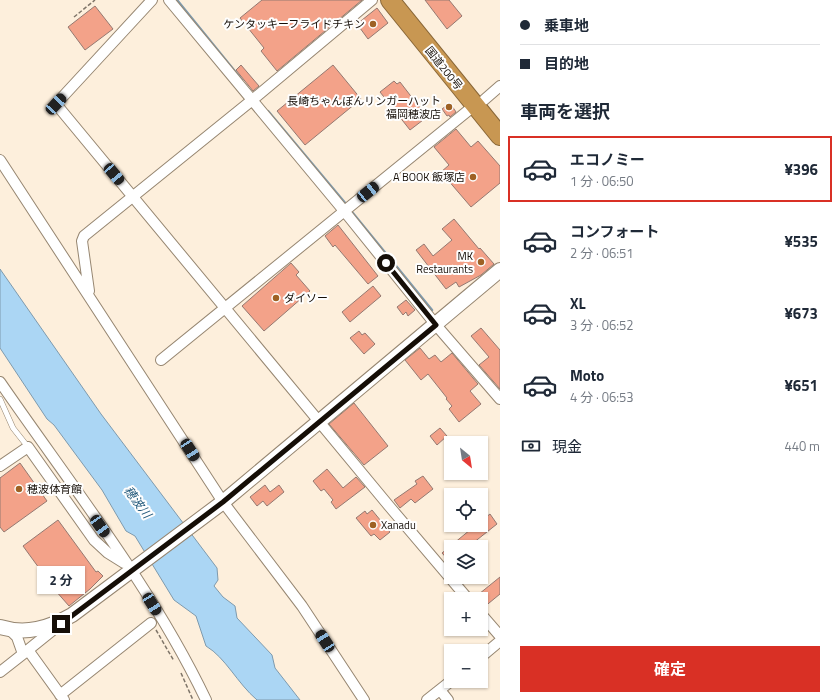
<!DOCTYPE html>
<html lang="ja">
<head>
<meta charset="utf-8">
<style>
	body { margin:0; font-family:"Titillium Web","Noto Sans JP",sans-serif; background:#f2f2f3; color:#1f2937; height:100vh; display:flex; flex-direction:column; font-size:15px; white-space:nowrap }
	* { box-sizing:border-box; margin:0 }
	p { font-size:13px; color:#747a83 }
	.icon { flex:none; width:22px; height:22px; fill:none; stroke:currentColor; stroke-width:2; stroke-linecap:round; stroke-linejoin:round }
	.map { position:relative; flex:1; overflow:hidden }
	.drawer { display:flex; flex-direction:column; background:#fff; width:340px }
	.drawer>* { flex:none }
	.guide { display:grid; align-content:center; height:88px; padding:0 20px; background:#fff }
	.needle { width:26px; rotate:150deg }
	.tools { position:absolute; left:444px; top:436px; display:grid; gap:8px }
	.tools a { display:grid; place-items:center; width:44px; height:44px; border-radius:0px; background:#fff; box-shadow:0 1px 3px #0004; font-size:20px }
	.end { position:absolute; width:18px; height:18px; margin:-9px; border:5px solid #150e07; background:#fff; box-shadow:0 0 0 2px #fff }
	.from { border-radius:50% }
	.bubble { position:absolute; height:28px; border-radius:0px; background:#fff; box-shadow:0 1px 3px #0004; font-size:13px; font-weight:700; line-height:28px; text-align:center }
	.car { position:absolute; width:12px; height:24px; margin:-12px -6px; border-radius:5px; box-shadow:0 0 3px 1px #0007; background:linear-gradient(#222 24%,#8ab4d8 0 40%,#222 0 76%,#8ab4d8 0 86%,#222 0) }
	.guide b { display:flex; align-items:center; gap:14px; height:38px; font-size:15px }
	.guide b+b { border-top:1px solid #e0e1e3 }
	.guide i { width:10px; height:10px; background:#1f2937 }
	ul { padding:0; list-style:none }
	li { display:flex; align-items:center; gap:12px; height:66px; margin:0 8px 6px; padding:0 12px; border:2px solid transparent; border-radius:0px }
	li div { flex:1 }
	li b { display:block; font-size:15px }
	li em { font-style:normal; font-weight:700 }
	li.current { border-color:#d93025 }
	li>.icon { width:36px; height:36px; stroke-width:1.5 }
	h2 { padding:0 20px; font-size:18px; line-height:48px }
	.pay { display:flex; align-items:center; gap:10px; height:44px; padding:0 20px; font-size:15px }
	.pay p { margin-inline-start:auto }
	.button { display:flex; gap:8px; margin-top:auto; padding:8px 20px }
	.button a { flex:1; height:46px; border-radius:0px; background:#d93025; color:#fff; font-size:16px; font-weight:700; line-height:46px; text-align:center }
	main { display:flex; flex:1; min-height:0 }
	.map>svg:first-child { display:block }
	.water { fill:#abd6f4; stroke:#7e9aad }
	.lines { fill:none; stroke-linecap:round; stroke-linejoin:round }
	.stream { stroke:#7e9aad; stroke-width:2.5 }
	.building { fill:#f3a289; stroke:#957971 }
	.lane-casing { stroke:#968671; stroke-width:6 }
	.street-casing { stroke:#968671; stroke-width:12 }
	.secondary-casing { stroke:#968671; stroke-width:16 }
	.highway-casing { stroke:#896738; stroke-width:20 }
	.path { stroke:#7f7569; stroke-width:1.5; stroke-dasharray:4 2; stroke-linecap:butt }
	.lane { stroke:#fff; stroke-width:5 }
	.street { stroke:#fff; stroke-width:10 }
	.secondary { stroke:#fff; stroke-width:14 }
	.highway { stroke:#c89752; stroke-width:18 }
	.route { stroke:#150e07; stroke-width:5 }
	.poi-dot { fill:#9e6124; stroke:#fefefe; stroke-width:1.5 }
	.labels { text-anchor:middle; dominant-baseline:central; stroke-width:4; stroke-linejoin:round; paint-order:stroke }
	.poi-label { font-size:11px; fill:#150e07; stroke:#fefefe; text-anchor:end }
	.street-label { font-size:11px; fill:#150e07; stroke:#fefefe }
	.water-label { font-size:12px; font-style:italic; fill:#22597b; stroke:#fefefe }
</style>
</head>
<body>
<main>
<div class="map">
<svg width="500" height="700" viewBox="0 0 500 700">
	<rect width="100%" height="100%" fill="#fdefdc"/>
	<path class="water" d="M0 269 101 414 217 568 218 580 214 586 223 597 235 606 237 618 272 655 275 668 300 700H257C237 683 226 658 206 646L196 616 174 600 135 536 126 531 102 490 54 425 47 419 0 348Z"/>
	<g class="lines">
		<path class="stream" d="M177 0 242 80
			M268 111 346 204
			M352 212 432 310"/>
	</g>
	<path class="building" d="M262 0H362L277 71 261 51 264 48 240 18Z
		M425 0H449L462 16 447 29Z
		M95 6 113 29 85 50 68 27Z
		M377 8 388 23 368 39 357 24Z
		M241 65 259 86 253 91 236 70Z
		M333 65 361 99 305 145 277 111Z
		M394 81 397 84 400 82 427 117 410 130 380 92Z
		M450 103 456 112 450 117 449 115 447 116 442 109Z
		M456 129 471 147 478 141 500 166V183L471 207 441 172 449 165 434 147Z
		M454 219 479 249 480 248 494 264 481 275 459 287 456 282 446 289 416 250 424 244 433 256 452 240 442 229Z
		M338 225 378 276 368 284 335 245 333 247 325 236Z
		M291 263 299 272 296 275 310 291 264 331 242 306Z
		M373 286 381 296 350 322 342 312Z
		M406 300 415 310 408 316 406 312 403 315 397 307Z
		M481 328 500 350V389L479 365 489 357 471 336Z
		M359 331 362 335 365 333 375 344 364 354 350 338Z
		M420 348 429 359 435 355 441 362 452 353 478 384 470 391 481 404 459 422 449 409 452 406 446 399 447 398 428 374 421 380 405 360Z
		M354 403 388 446 364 465 329 424Z
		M440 428 447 436 437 445 430 436Z
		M20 463 47 501 4 532 0 527V478Z
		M327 469 343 488 356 477 365 487 336 509 331 502 333 500 324 489 321 491 313 481Z
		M423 476 433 489 415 503 411 499 400 508 394 500 417 484 415 481Z
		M265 485 270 492 279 485 284 492 267 506 263 501 257 506 250 497Z
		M372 510 390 532 380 540 374 534 371 536 356 518 365 511 367 514Z
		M490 514 497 524 468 547H451V563L442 553 476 525H481V521Z
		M58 520 96 572 98 571 103 576 90 589 69 606 55 590 23 546Z
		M500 577V594L483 608H481V599L474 598Z"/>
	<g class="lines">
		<defs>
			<path id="lane" d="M0 399 13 428 28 447"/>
			<path id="street" d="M152 0 56 104 389 506 468 599
				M169 0 345 212 436 325 500 399
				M484 100 500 86
				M0 160 223 502 302 606 364 700
				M89 291 82 241 84 236 251 101 372 0
				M161 360 475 105
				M0 382C71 485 152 587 206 700
				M0 466 28 447 94 540 108 553 124 563
				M481 614 500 636
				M28 650 64 700
				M23 654 59 625
				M481 657 500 641
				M0 672 23 654 17 637 10 630
				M440 690 448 700
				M60 695 151 623
				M427 700 451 681"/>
			<path id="secondary" d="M0 627C26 635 49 628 72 615L223 502 500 270"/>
			<path id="highway" d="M390 0 500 136"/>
		</defs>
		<use href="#lane" class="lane-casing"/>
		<use href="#street" class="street-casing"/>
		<use href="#secondary" class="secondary-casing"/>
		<use href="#highway" class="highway-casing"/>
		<path class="path" d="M74 17 95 0
			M156 630 174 661
			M181 673 193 700"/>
		<use href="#lane" class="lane"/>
		<use href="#street" class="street"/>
		<use href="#secondary" class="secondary"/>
		<use href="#highway" class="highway"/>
	</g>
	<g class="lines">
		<path class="route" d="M61 624 223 502 436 325 386 263"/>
	</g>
	<g class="poi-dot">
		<circle cx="373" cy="24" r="4"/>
		<circle cx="449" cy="107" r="4"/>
		<circle cx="473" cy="177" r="4"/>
		<circle cx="481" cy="262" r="4"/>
		<circle cx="276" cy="298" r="4"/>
		<circle cx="19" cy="489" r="4"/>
		<circle cx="373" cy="525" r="4"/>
	</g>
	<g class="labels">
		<g class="poi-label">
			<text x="365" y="24">ケンタッキーフライドチキン</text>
			<text x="441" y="101">長崎ちゃんぽんリンガーハット<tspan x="441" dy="13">福岡穂波店</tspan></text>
			<text x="465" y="177">A BOOK 飯塚店</text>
			<text x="473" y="256">MK<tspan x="473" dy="13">Restaurants</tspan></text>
			<text x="284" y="298" text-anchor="start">ダイソー</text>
			<text x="27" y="489" text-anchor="start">穂波体育館</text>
			<text x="381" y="525" text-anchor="start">Xanadu</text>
		</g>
		<g class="street-label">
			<text transform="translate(444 68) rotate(51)">国道200号</text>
		</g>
		<g class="water-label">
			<text transform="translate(138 502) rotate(53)">穂波川</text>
		</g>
	</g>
</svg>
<div class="tools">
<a><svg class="needle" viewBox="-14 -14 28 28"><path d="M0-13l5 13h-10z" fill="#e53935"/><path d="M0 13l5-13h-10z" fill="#747a83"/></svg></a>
<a><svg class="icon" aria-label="locate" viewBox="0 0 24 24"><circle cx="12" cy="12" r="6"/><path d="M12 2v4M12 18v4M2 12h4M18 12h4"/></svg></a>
<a><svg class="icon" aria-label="layers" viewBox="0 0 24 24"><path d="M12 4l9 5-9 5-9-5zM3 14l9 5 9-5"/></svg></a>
<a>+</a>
<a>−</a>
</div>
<i class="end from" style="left:386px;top:263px"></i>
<i class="end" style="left:61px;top:624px"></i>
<div class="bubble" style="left:37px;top:566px;width:48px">2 分</div>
<i class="car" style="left:56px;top:104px;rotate:43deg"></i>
<i class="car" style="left:114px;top:174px;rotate:140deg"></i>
<i class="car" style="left:368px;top:192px;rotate:51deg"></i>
<i class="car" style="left:190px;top:450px;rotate:147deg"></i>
<i class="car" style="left:100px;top:526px;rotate:145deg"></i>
<i class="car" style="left:152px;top:604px;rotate:148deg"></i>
<i class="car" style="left:325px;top:641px;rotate:327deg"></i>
</div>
<section class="drawer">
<div class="guide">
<b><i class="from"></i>乗車地</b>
<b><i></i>目的地</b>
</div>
<h2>車両を選択</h2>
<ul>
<li class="current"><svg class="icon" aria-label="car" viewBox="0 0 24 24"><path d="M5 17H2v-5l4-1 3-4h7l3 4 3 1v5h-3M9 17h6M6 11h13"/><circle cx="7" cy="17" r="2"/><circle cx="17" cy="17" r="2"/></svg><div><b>エコノミー</b><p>1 分 · 06:50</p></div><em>¥396</em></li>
<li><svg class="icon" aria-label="car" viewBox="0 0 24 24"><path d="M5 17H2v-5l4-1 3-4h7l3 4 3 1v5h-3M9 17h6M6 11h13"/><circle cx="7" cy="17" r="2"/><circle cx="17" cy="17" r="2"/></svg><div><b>コンフォート</b><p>2 分 · 06:51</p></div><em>¥535</em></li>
<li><svg class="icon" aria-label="car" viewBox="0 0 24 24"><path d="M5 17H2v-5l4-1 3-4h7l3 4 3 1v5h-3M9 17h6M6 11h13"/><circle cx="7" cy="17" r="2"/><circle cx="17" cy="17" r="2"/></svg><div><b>XL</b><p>3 分 · 06:52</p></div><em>¥673</em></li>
<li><svg class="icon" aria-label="car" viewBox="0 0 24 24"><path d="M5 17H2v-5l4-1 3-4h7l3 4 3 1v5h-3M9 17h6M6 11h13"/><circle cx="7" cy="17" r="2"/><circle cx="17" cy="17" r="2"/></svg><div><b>Moto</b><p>4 分 · 06:53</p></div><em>¥651</em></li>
</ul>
<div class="pay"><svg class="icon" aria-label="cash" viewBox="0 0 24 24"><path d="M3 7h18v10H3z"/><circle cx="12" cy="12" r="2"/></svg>現金<p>440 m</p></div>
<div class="button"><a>確定</a></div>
</section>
</main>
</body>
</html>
